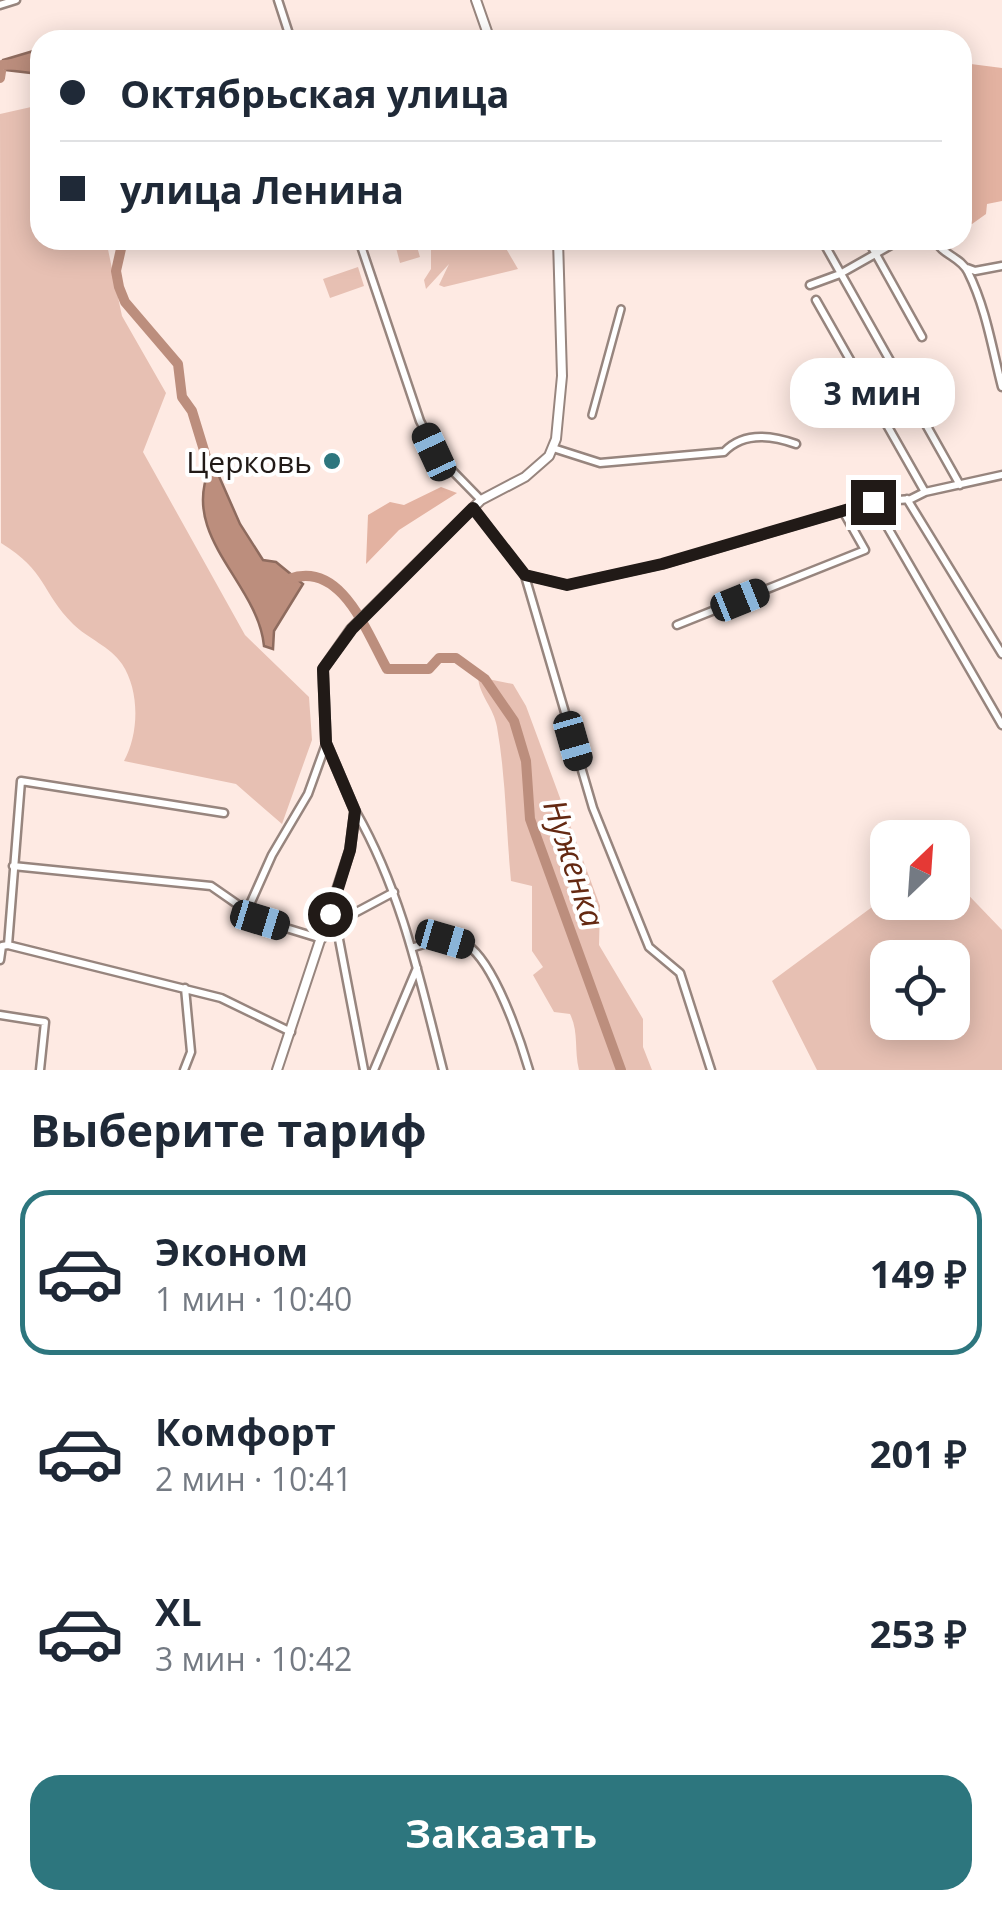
<!DOCTYPE html>
<html lang="ru">
<head>
<meta charset="utf-8">
<style>
	body { margin:0; font-family:"Open Sans",sans-serif; background:#f2f2f3; color:#1f2937; height:100vh; display:flex; flex-direction:column; font-size:38px; white-space:nowrap }
	* { box-sizing:border-box; margin:0 }
	p { font-size:32px; color:#747a83 }
	.icon { flex:none; width:55px; height:55px; fill:none; stroke:currentColor; stroke-width:2; stroke-linecap:round; stroke-linejoin:round }
	.map { position:relative; height:1070px; overflow:hidden }
	.sheet { display:flex; flex-direction:column; background:#fff; flex:1 }
	.sheet>* { flex:none }
	.guide { position:absolute; left:30px; top:30px; width:942px; height:220px; border-radius:30px; box-shadow:0 5px 25px #0003; display:grid; align-content:center; height:220px; padding:0 30px; background:#fff }
	.needle { width:65px; rotate:25deg }
	.tools { position:absolute; left:870px; top:820px; display:grid; gap:20px }
	.tools a { display:grid; place-items:center; width:100px; height:100px; border-radius:20px; background:#fff; box-shadow:0 5px 25px #0003; font-size:50px }
	.end { position:absolute; width:45px; height:45px; margin:-22px; border:12px solid #211a17; background:#fff; box-shadow:0 0 0 5px #fff }
	.from { border-radius:50% }
	.bubble { position:absolute; height:70px; border-radius:30px; background:#fff; box-shadow:0 5px 25px #0003; font-size:32px; font-weight:700; line-height:70px; text-align:center }
	.car { position:absolute; width:30px; height:60px; margin:-30px -15px; border-radius:12px; box-shadow:0 0 8px 2px #0007; background:linear-gradient(#222 24%,#8ab4d8 0 40%,#222 0 76%,#8ab4d8 0 86%,#222 0) }
	.guide b { display:flex; align-items:center; gap:35px; height:95px; font-size:38px }
	.guide b+b { border-top:2px solid #e0e1e3 }
	.guide i { width:25px; height:25px; background:#1f2937 }
	ul { padding:0; list-style:none }
	li { display:flex; align-items:center; gap:30px; height:165px; margin:0 20px 15px; padding:0 10px; border:5px solid transparent; border-radius:30px }
	li div { flex:1 }
	li b { display:block; font-size:38px }
	li em { font-style:normal; font-weight:700 }
	li.selected { border-color:#2d767e }
	li>.icon { width:90px; height:90px; stroke-width:1.5 }
	h2 { padding:0 30px; font-size:45px; line-height:120px }
	.primary-button { display:flex; gap:20px; margin-top:auto; padding:20px 30px }
	.primary-button a { flex:1; height:115px; border-radius:30px; background:#2d767e; color:#fff; font-size:40px; font-weight:700; line-height:115px; text-align:center }
	.map>svg:first-child { display:block }
	.green { fill:#e7c0b3; fill-rule:evenodd }
	.forest { fill:#e3b2a1 }
	.water { fill:#bc8e7d; stroke:#8e6b5e; stroke-width:2.5 }
	.lines { fill:none; stroke-linecap:round; stroke-linejoin:round }
	.river { stroke:#bc8e7d; stroke-width:10 }
	.pedestrian-casing { stroke:#97857e; stroke-width:10 }
	.minor-casing { stroke:#97857e; stroke-width:11 }
	.tertiary-casing { stroke:#97857e; stroke-width:12 }
	.pedestrian { stroke:#fff; stroke-width:5 }
	.minor { stroke:#fff; stroke-width:6 }
	.tertiary { stroke:#fff; stroke-width:8 }
	.route { stroke:#211a17; stroke-width:12 }
	.poi-dot { fill:#2d767e; stroke:#fff; stroke-width:4 }
	.labels { text-anchor:middle; dominant-baseline:central; stroke-width:8; stroke-linejoin:round; paint-order:stroke }
	.poi-label { font-size:30px; fill:#211a17; stroke:#fff; text-anchor:end }
	.water-label { font-size:32px; font-style:italic; fill:#642912; stroke:#fff }
</style>
</head>
<body>
<div class="map">
<svg width="1002" height="1070" viewBox="0 0 1002 1070">
	<rect width="100%" height="100%" fill="#feeae3"/>
	<path class="green" d="M40 105V240H106L122 316 166 393 143 452 245 635 309 697 312 740 282 824 236 784 124 761C139 734 140 691 122 664 111 647 87 638 73 624 41 592 47 571 1 543L0 114Z
		M394 240H415L420 257 400 263Z
		M458 240H501L518 269 444 287 439 285 449 264 426 289 424 280 431 269V250Z
		M358 267 364 286 330 298 323 279Z
		M478 677 513 684 526 706 600 906 599 945 643 1019V1047L652 1070H579C574 1050 579 1032 570 1014L554 1012 533 975 543 967 532 951V886L511 881C506 829 506 778 497 727 494 708 479 695 478 677Z
		M953 879 1002 930V1070H817L772 981 887 896 888 902H952ZM888 958H952V1022H888Z"/>
	<path class="forest" d="M963 63 1002 68V201L987 204 986 214 972 224 964 221 963 211Z
		M441 487 457 493 399 530 366 564 368 515 390 502 404 505Z"/>
	<path class="water" d="M40 49V74L6 70 2 65 3 60Z
		M209 470 218 474 240 524 263 560 276 562 303 584 274 631 273 649 264 646C258 583 181 538 209 470Z"/>
	<g class="lines">
		<path class="river" d="M0 78 2 65 40 63
			M123 240 116 271 119 287 125 302 178 364 182 397 192 411 214 483
			M289 579C341 560 366 631 387 669H429L439 658H456L485 679 514 721 526 761 530 819 621 1070"/>
		<defs>
			<path id="pedestrian" d="M592 415 621 309"/>
			<path id="minor" d="M278 0 291 40
				M0 5 16 0
				M359 240 420 421 439 457 481 500
				M822 240 960 485
				M868 240 922 337
				M935 240C942 255 961 257 968 272 986 308 992 348 1002 387
				M967 268 975 271 1002 266
				M810 285 840 274 900 240
				M816 300 925 492
				M553 448 600 463 724 452C743 432 771 435 796 444
				M907 499 1002 654
				M873 502 1002 725
				M473 508 525 575 567 585 663 564 873 502 911 499 925 492 1002 475
				M525 576 593 808 649 947 680 973 711 1070
				M677 625 865 550 843 511
				M356 812C402 893 420 980 443 1070
				M13 866 211 886 260 920 322 939
				M247 911 272 855 308 794 326 744
				M330 915 337 929 364 1070
				M334 924 394 892
				M8 945 21 781 224 813
				M414 947C431 942 450 935 467 945 494 962 520 1039 529 1070
				M0 960 2 946 8 945 221 998 291 1032
				M0 1015 45 1022 40 1070
				M184 1070 191 1052 185 988
				M374 1070 417 968"/>
			<path id="tertiary" d="M476 0 490 40
				M277 1070 350 850 355 811 326 743 323 669 351 629 481 500 525 477 549 456 556 439 562 376 558 240"/>
		</defs>
		<use href="#pedestrian" class="pedestrian-casing"/>
		<use href="#minor" class="minor-casing"/>
		<use href="#tertiary" class="tertiary-casing"/>
		<use href="#pedestrian" class="pedestrian"/>
		<use href="#minor" class="minor"/>
		<use href="#tertiary" class="tertiary"/>
	</g>
	<g class="lines">
		<path class="route" d="M330 914 350 850 355 811 326 743 323 669 352 629 473 508 525 575 567 585 662 564 873 502"/>
	</g>
	<circle class="poi-dot" cx="332" cy="461" r="10"/>
	<g class="labels">
		<g class="poi-label">
			<text x="312" y="461">Церковь</text>
		</g>
		<g class="water-label">
			<text transform="translate(575 863) rotate(72)">Нуженка</text>
		</g>
	</g>
</svg>
<div class="tools">
<a><svg class="needle" viewBox="-14 -14 28 28"><path d="M0-13l5 13h-10z" fill="#e53935"/><path d="M0 13l5-13h-10z" fill="#747a83"/></svg></a>
<a><svg class="icon" aria-label="locate" viewBox="0 0 24 24"><circle cx="12" cy="12" r="6"/><path d="M12 2v4M12 18v4M2 12h4M18 12h4"/></svg></a>
</div>
<i class="end from" style="left:330px;top:914px"></i>
<i class="end" style="left:873px;top:502px"></i>
<div class="bubble" style="left:790px;top:358px;width:165px">3 мин</div>
<i class="car" style="left:434px;top:452px;rotate:335deg"></i>
<i class="car" style="left:740px;top:600px;rotate:68deg"></i>
<i class="car" style="left:573px;top:741px;rotate:164deg"></i>
<i class="car" style="left:260px;top:920px;rotate:107deg"></i>
<i class="car" style="left:445px;top:939px;rotate:106deg"></i>
<div class="guide">
<b><i class="from"></i>Октябрьская улица</b>
<b><i></i>улица Ленина</b>
</div>
</div>
<section class="sheet">
<h2>Выберите тариф</h2>
<ul>
<li class="selected"><svg class="icon" aria-label="car" viewBox="0 0 24 24"><path d="M5 17H2v-5l4-1 3-4h7l3 4 3 1v5h-3M9 17h6M6 11h13"/><circle cx="7" cy="17" r="2"/><circle cx="17" cy="17" r="2"/></svg><div><b>Эконом</b><p>1 мин · 10:40</p></div><em>149 ₽</em></li>
<li><svg class="icon" aria-label="car" viewBox="0 0 24 24"><path d="M5 17H2v-5l4-1 3-4h7l3 4 3 1v5h-3M9 17h6M6 11h13"/><circle cx="7" cy="17" r="2"/><circle cx="17" cy="17" r="2"/></svg><div><b>Комфорт</b><p>2 мин · 10:41</p></div><em>201 ₽</em></li>
<li><svg class="icon" aria-label="car" viewBox="0 0 24 24"><path d="M5 17H2v-5l4-1 3-4h7l3 4 3 1v5h-3M9 17h6M6 11h13"/><circle cx="7" cy="17" r="2"/><circle cx="17" cy="17" r="2"/></svg><div><b>XL</b><p>3 мин · 10:42</p></div><em>253 ₽</em></li>
</ul>
<div class="primary-button"><a>Заказать</a></div>
</section>
</body>
</html>
